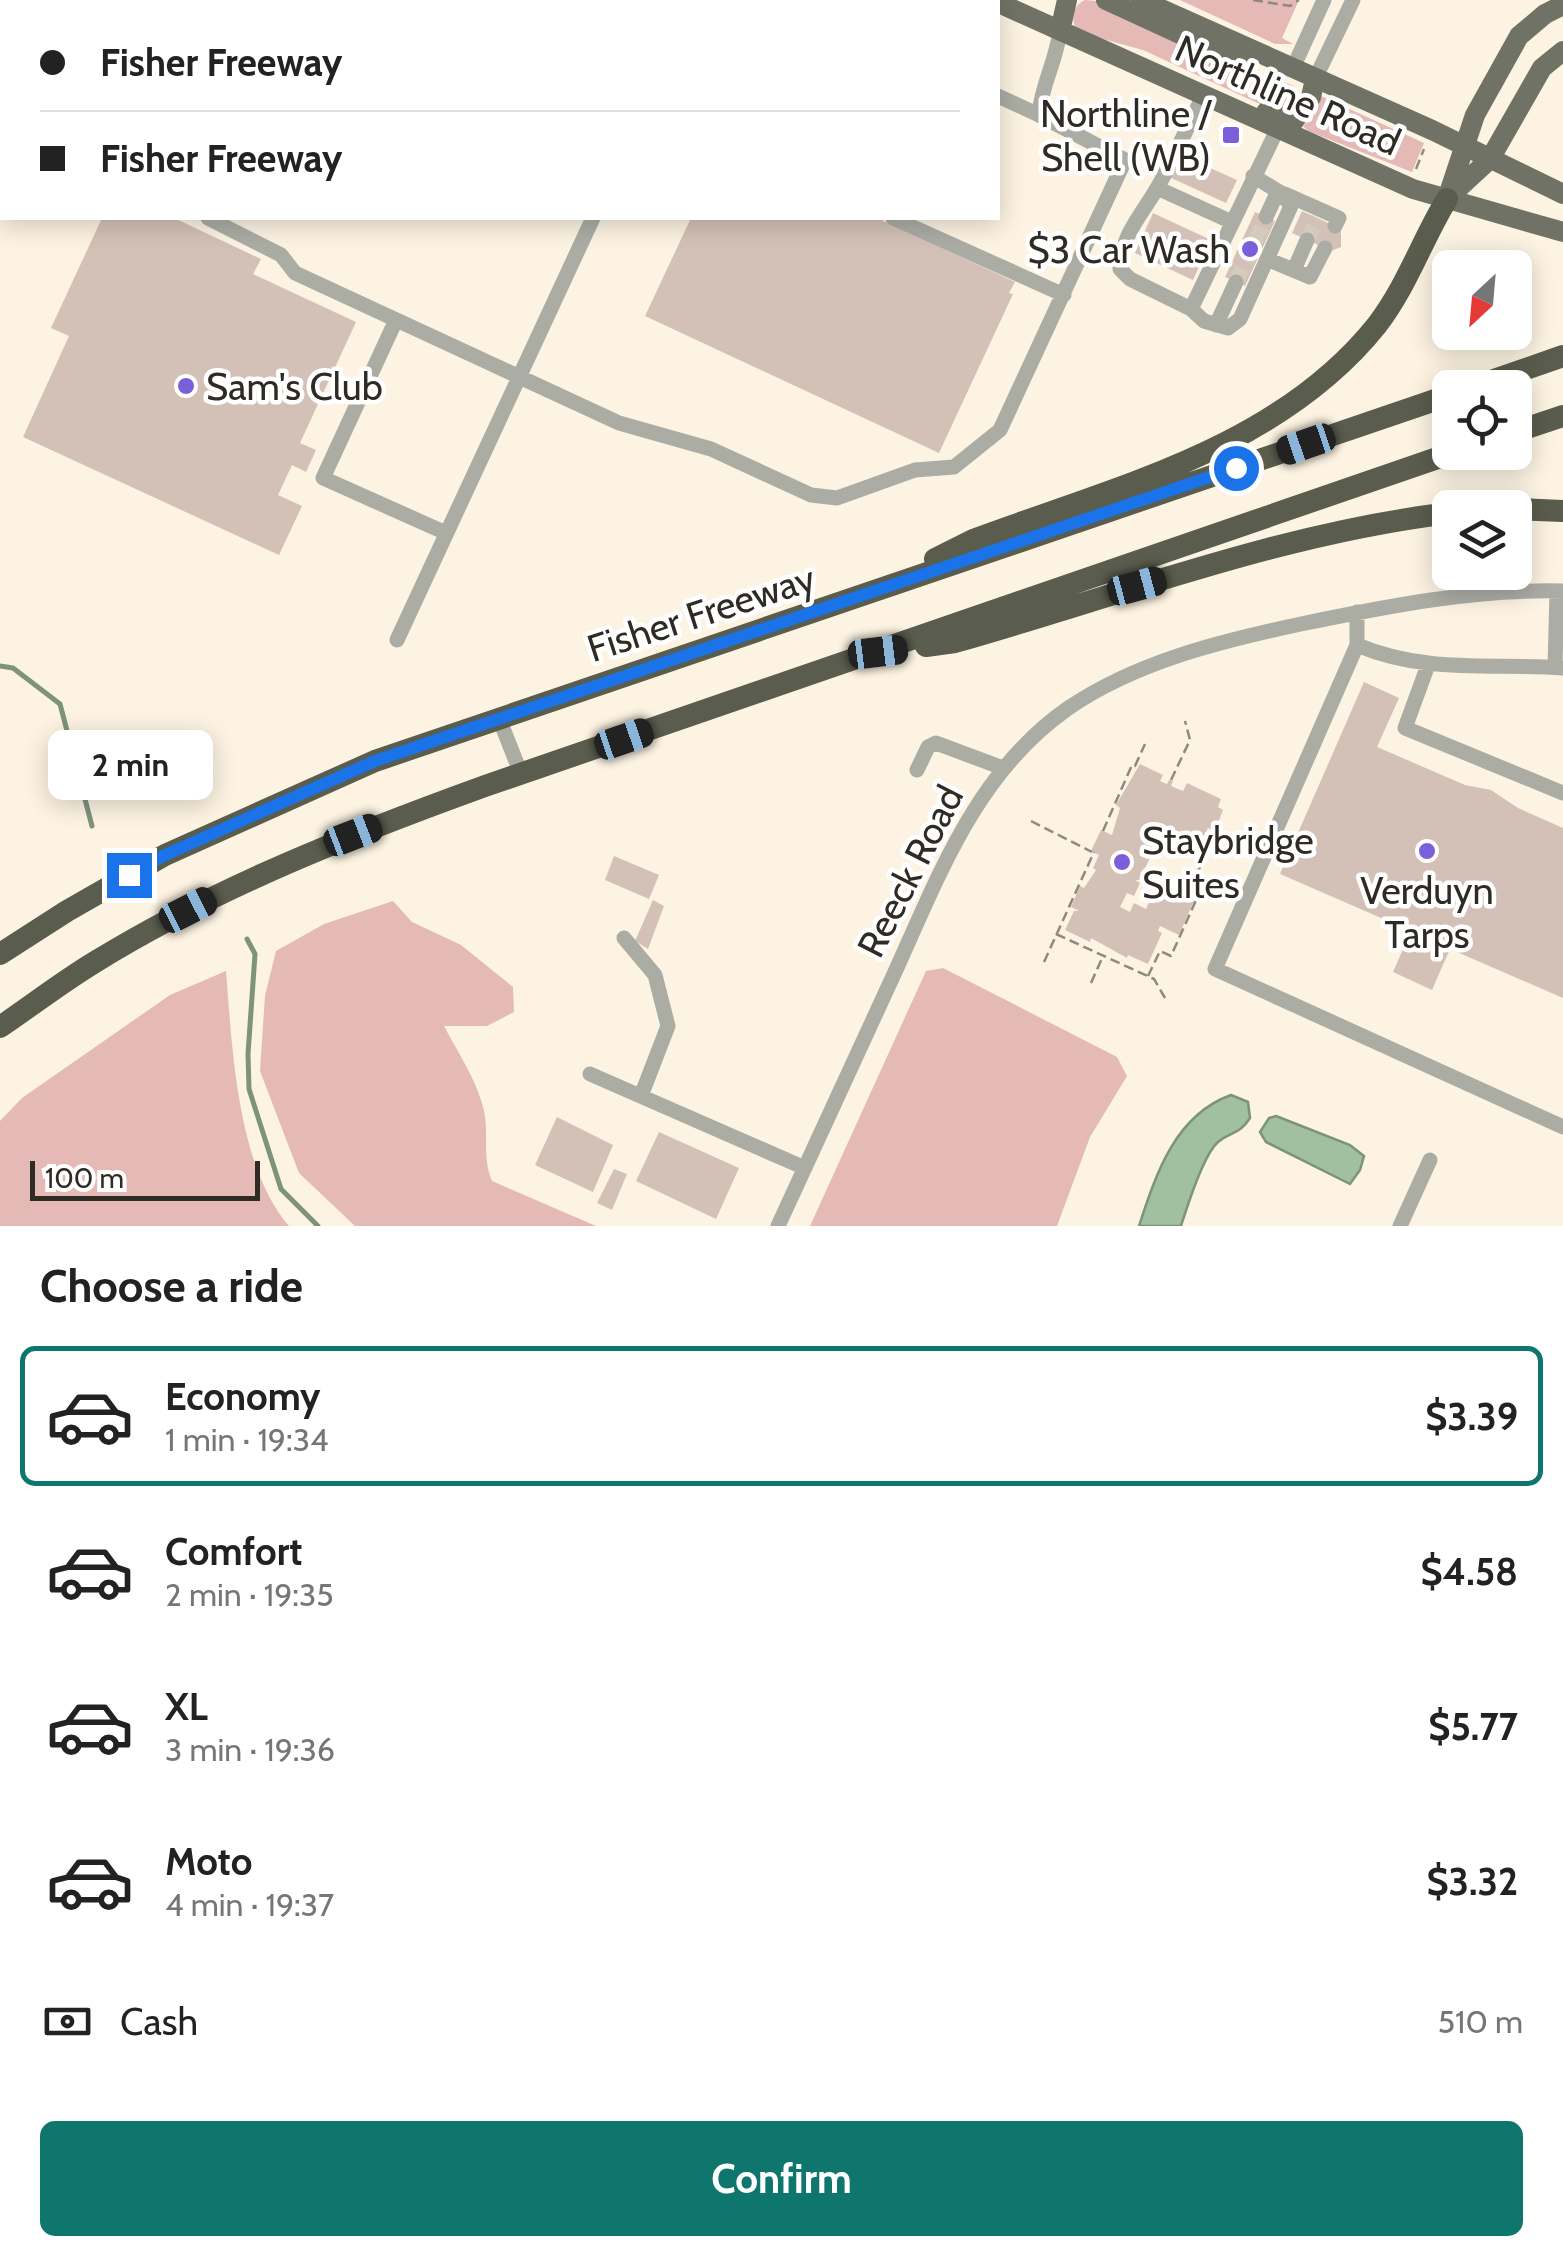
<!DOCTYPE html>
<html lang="en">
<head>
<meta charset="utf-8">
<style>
	body { margin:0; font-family:Cabin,sans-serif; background:#f6f6f6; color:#222; height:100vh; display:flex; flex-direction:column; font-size:38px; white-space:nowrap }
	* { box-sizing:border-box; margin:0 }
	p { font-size:32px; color:#767676 }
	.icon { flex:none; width:55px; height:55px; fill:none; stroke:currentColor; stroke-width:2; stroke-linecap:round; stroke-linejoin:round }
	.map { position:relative; height:1226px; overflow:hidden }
	.panel { display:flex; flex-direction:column; background:#fff; flex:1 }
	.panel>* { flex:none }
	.banner { position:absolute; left:0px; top:0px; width:1000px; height:220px; box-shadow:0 5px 25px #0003; display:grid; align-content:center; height:220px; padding:0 40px; background:#fff }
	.needle { width:65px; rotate:206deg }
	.controls { position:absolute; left:1432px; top:250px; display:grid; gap:20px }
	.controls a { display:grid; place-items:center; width:100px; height:100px; border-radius:15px; background:#fff; box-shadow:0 5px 25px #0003; font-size:50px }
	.scale { position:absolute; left:30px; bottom:25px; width:230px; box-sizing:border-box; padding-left:10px; border:5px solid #2e2b24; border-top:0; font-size:28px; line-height:35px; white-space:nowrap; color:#2e2b24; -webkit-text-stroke:8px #fff; paint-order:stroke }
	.end { position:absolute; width:45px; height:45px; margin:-22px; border:12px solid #1a73e8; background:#fff; box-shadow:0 0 0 5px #fff }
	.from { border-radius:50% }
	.bubble { position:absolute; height:70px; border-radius:15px; background:#fff; box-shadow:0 5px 25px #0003; font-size:32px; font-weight:700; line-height:70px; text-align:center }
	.car { position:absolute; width:30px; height:60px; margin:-30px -15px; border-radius:12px; box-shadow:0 0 8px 2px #0007; background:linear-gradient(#222 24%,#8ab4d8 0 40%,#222 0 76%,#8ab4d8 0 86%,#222 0) }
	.banner b { display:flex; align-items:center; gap:35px; height:95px; font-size:38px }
	.banner b+b { border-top:2px solid #e0e0e0 }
	.banner i { width:25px; height:25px; background:#222 }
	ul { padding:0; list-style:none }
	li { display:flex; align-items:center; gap:30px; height:140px; margin:0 20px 15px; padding:0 20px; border:5px solid transparent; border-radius:15px }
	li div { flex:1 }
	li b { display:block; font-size:38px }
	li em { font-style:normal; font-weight:700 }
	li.on { border-color:#0f766e }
	li>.icon { width:90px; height:90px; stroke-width:1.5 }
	h2 { padding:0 40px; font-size:45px; line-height:120px }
	.pay { display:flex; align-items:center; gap:25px; height:110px; padding:0 40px; font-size:38px }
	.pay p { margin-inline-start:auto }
	.action { display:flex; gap:20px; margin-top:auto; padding:20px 40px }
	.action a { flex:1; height:115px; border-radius:15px; background:#0f766e; color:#fff; font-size:40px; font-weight:700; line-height:115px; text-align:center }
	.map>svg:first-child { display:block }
	.green { fill:#e4b9b6 }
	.water { fill:#a0c0a0; stroke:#7e937b; stroke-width:2.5 }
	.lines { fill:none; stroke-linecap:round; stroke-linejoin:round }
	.stream { stroke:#7e937b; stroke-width:5 }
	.building { fill:#d3c1b7 }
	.minor-tunnel { stroke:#d3cbbc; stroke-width:15; stroke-dasharray:15 8; stroke-linecap:butt }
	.path { stroke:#8f8a7e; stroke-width:2.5; stroke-dasharray:10 5; stroke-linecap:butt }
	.minor { stroke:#abada5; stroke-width:15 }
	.major { stroke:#6f7264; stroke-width:20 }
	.highway { stroke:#5a5d4d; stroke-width:22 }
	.route { stroke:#1a73e8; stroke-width:12 }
	.poi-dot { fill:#7b5fda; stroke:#fff; stroke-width:4 }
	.labels { text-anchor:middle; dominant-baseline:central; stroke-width:9; stroke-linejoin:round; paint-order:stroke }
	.street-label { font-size:38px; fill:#2e2b24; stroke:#fff }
	.poi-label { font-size:38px; fill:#2e2b24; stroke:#fff; text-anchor:end }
</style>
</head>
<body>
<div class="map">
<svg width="1563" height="1226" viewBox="0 0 1563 1226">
	<rect width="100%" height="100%" fill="#fcf3e2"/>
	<path class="green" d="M1085 0 1096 1 1222 60 1294 86 1297 98 1286 113 1277 112 1143 50 1099 38 1075 27C1071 16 1074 5 1085 0Z
		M1180 0H1299L1282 38 1293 44H1275Z
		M1321 96 1424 143 1412 172 1308 131 1303 126 1313 116Z
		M393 901 412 922 461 945 513 987 514 1012 487 1026H444C458 1053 478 1082 484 1111 489 1136 482 1157 492 1181L596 1226H355L299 1173 260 1071 265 996 276 951 324 924Z
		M943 968 1117 1057 1127 1076 1090 1137 1057 1226H810L926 971Z
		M226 971C232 1046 237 1167 289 1226H0V1121L22 1098 170 995Z"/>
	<path class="water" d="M1231 1095 1248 1102 1250 1118C1239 1135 1232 1131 1218 1142 1203 1155 1187 1207 1181 1226H1139C1156 1174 1175 1115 1231 1095Z
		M1276 1116 1350 1145 1364 1156 1360 1170 1350 1184 1266 1142 1260 1132 1269 1118Z"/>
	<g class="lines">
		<path class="stream" d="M0 666 13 668 60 704 92 826
			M247 939 255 954 248 1054 249 1089 281 1189 318 1226"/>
	</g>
	<path class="building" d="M1179 154 1237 180 1226 203 1169 177Z
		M1302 211 1341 229V247L1331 251 1292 233Z
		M1255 212 1275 221 1245 286 1225 277Z
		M1153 213 1211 240 1193 280 1135 253Z
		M102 218H174L261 259 253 274 356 322 300 443 316 450 306 472 292 465 278 495 302 506 279 555 23 437 69 336 51 328Z
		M691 218H877L1015 282 1009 293 1013 294 939 453 645 316Z
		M1364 682 1399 698 1377 747 1465 785 1491 790 1518 808 1563 828V998L1450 949 1432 990 1393 972 1411 931 1280 874Z
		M1140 764 1163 775 1160 781 1167 784 1169 780 1173 781 1171 786 1183 791 1187 783 1221 799 1218 807 1223 810 1215 831 1208 828 1198 847 1167 833 1169 829 1157 823 1151 836 1159 840 1139 880H1135L1140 883 1134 896 1127 893 1120 907 1130 912 1134 903 1146 909 1160 877 1197 894 1179 935 1160 926 1158 931 1162 933 1148 964 1128 955 1127 958 1091 938 1090 942 1065 930 1074 911H1079L1071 907 1080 886 1084 888 1096 870 1093 868 1099 855 1091 851 1101 830 1112 835 1120 808 1116 805Z
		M614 856 659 875 649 899 605 880Z
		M653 900 664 906 648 949 635 941Z
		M557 1117 613 1145 593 1192 535 1165Z
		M659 1132 739 1168 716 1219 636 1181Z
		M614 1169 627 1174 612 1210 597 1203Z"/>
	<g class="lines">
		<path class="minor-tunnel" d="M1307 240 1318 218
			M1236 282 1266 217"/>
		<path class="path" d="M1253 0 1290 6 1299 0
			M1416 169 1424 149
			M1171 780 1190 740 1185 721
			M1031 821 1092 852
			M1103 831 1132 765 1135 766 1145 744
			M1056 934 1154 979 1165 998
			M1044 962 1094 852
			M1148 976 1160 951 1171 956 1206 878 1197 874 1216 829
			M1091 983 1103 956"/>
		<path class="minor" d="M557 0 563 2
			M788 0 793 2
			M193 2 194 0
			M328 2 329 0
			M537 2 538 0
			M707 2 708 0
			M731 2 732 0
			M1293 68 1324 0
			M1315 79 1353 0
			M998 96 1039 115
			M1203 96C1189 125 1175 154 1160 183 1145 211 1120 235 1120 269L1130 279 1191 309 1204 321 1228 328 1240 319 1291 206 1281 193 1253 176
			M1157 188 1232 222
			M1285 194 1339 218 1335 226
			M1266 217 1278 191
			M208 218 281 255 295 273 619 423 711 449 811 495 837 498 915 470 954 467 1000 430 1125 160 1039 115C1041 86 1056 62 1060 31
			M893 218 1064 295
			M1267 259 1310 277 1325 248
			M1294 270 1307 240
			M1191 309 1277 130
			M396 320 323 478 446 533
			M1216 325 1236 282
			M1357 612V645L1215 969 1563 1127
			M397 640 593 218
			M1357 645C1426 674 1491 663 1563 668
			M1428 665 1405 728 1563 793
			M1555 667 1557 591
			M499 718 521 774
			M917 770 928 747 936 743 1003 768
			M624 938 655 975 668 1026 641 1096
			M590 1074 805 1168
			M778 1226C815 1146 852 1065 889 985 936 884 972 776 1067 709 1135 662 1221 641 1301 624 1388 606 1474 589 1563 591
			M1400 1226 1430 1160"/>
		<path class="major" d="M992 0 1413 189 1563 232
			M1106 0 1219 52 1248 57
			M1141 0 1432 130 1563 194
			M1060 31 1067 0
			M1266 112 1294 121 1311 97 1315 79
			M1449 197 1490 159 1542 68 1563 51
			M1447 199 1475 115 1519 36 1545 14 1563 5"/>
		<path class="highway" d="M1471 388 1563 356
			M1515 432 1563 416
			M1515 509 1563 511
			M935 559 973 540C1115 487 1278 449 1377 325 1407 286 1422 240 1447 199
			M926 646 955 642C1118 596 1281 533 1450 513
			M0 954 67 911 165 855 375 761 1450 395
			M0 1027C31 1006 62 982 95 962 217 887 350 835 485 786L1455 452"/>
	</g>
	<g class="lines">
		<path class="route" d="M129 875 165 855 375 761 1236 468"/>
	</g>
	<g class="poi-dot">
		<rect x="1221" y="125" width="20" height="20" rx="5"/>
		<circle cx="1250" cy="249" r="10"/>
		<circle cx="186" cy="386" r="10"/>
		<circle cx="1427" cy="851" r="10"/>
		<circle cx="1122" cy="862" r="10"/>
	</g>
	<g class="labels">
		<g class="street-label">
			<text transform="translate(1288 95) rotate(24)">Northline Road</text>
			<text transform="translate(701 613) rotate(-18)">Fisher Freeway</text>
			<text transform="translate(910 871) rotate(-63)">Reeck Road</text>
		</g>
		<g class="poi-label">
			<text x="1211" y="113">Northline /<tspan x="1211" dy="44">Shell (WB)</tspan></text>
			<text x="1230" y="249">$3 Car Wash</text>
			<text x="206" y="386" text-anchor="start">Sam's Club</text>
			<text x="1142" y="840" text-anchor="start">Staybridge<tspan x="1142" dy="44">Suites</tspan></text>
			<text x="1427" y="890" text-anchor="middle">Verduyn<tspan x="1427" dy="44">Tarps</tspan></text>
		</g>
	</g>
</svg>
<div class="controls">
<a><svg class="needle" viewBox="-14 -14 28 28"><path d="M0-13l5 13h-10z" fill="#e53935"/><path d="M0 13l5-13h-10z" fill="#767676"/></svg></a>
<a><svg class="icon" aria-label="locate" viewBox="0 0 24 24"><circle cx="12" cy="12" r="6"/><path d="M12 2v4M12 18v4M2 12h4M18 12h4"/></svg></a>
<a><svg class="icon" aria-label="layers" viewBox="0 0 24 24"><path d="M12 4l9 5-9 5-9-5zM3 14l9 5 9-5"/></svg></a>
</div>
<div class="scale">100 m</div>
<i class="end from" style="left:1236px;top:468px"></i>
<i class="end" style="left:129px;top:875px"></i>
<div class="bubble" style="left:48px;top:730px;width:165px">2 min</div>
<i class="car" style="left:1306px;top:444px;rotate:251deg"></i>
<i class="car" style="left:1137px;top:586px;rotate:75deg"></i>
<i class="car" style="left:878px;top:652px;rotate:83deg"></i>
<i class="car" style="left:624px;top:739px;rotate:71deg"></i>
<i class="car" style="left:353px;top:835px;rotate:69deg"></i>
<i class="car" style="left:188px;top:910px;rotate:63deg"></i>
<div class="banner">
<b><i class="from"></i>Fisher Freeway</b>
<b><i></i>Fisher Freeway</b>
</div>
</div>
<section class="panel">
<h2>Choose a ride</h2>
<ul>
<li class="on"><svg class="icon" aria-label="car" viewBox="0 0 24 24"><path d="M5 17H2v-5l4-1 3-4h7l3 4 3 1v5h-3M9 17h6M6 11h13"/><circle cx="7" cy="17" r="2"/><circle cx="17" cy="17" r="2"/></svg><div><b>Economy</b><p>1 min · 19:34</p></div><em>$3.39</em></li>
<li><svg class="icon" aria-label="car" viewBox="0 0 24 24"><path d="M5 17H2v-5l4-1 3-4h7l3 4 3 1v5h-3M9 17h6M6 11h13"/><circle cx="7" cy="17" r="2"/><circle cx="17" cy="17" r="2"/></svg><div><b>Comfort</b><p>2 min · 19:35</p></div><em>$4.58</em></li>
<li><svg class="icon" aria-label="car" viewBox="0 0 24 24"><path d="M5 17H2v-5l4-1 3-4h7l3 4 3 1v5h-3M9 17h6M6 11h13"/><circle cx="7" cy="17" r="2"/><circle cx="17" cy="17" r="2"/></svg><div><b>XL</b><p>3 min · 19:36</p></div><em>$5.77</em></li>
<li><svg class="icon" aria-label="car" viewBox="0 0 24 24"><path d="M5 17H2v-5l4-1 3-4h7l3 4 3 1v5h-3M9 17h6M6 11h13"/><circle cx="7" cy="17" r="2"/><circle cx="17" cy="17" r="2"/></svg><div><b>Moto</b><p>4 min · 19:37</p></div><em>$3.32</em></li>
</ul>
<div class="pay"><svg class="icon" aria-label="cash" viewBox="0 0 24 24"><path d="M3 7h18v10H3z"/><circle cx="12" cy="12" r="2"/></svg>Cash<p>510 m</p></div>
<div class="action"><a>Confirm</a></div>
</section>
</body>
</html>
